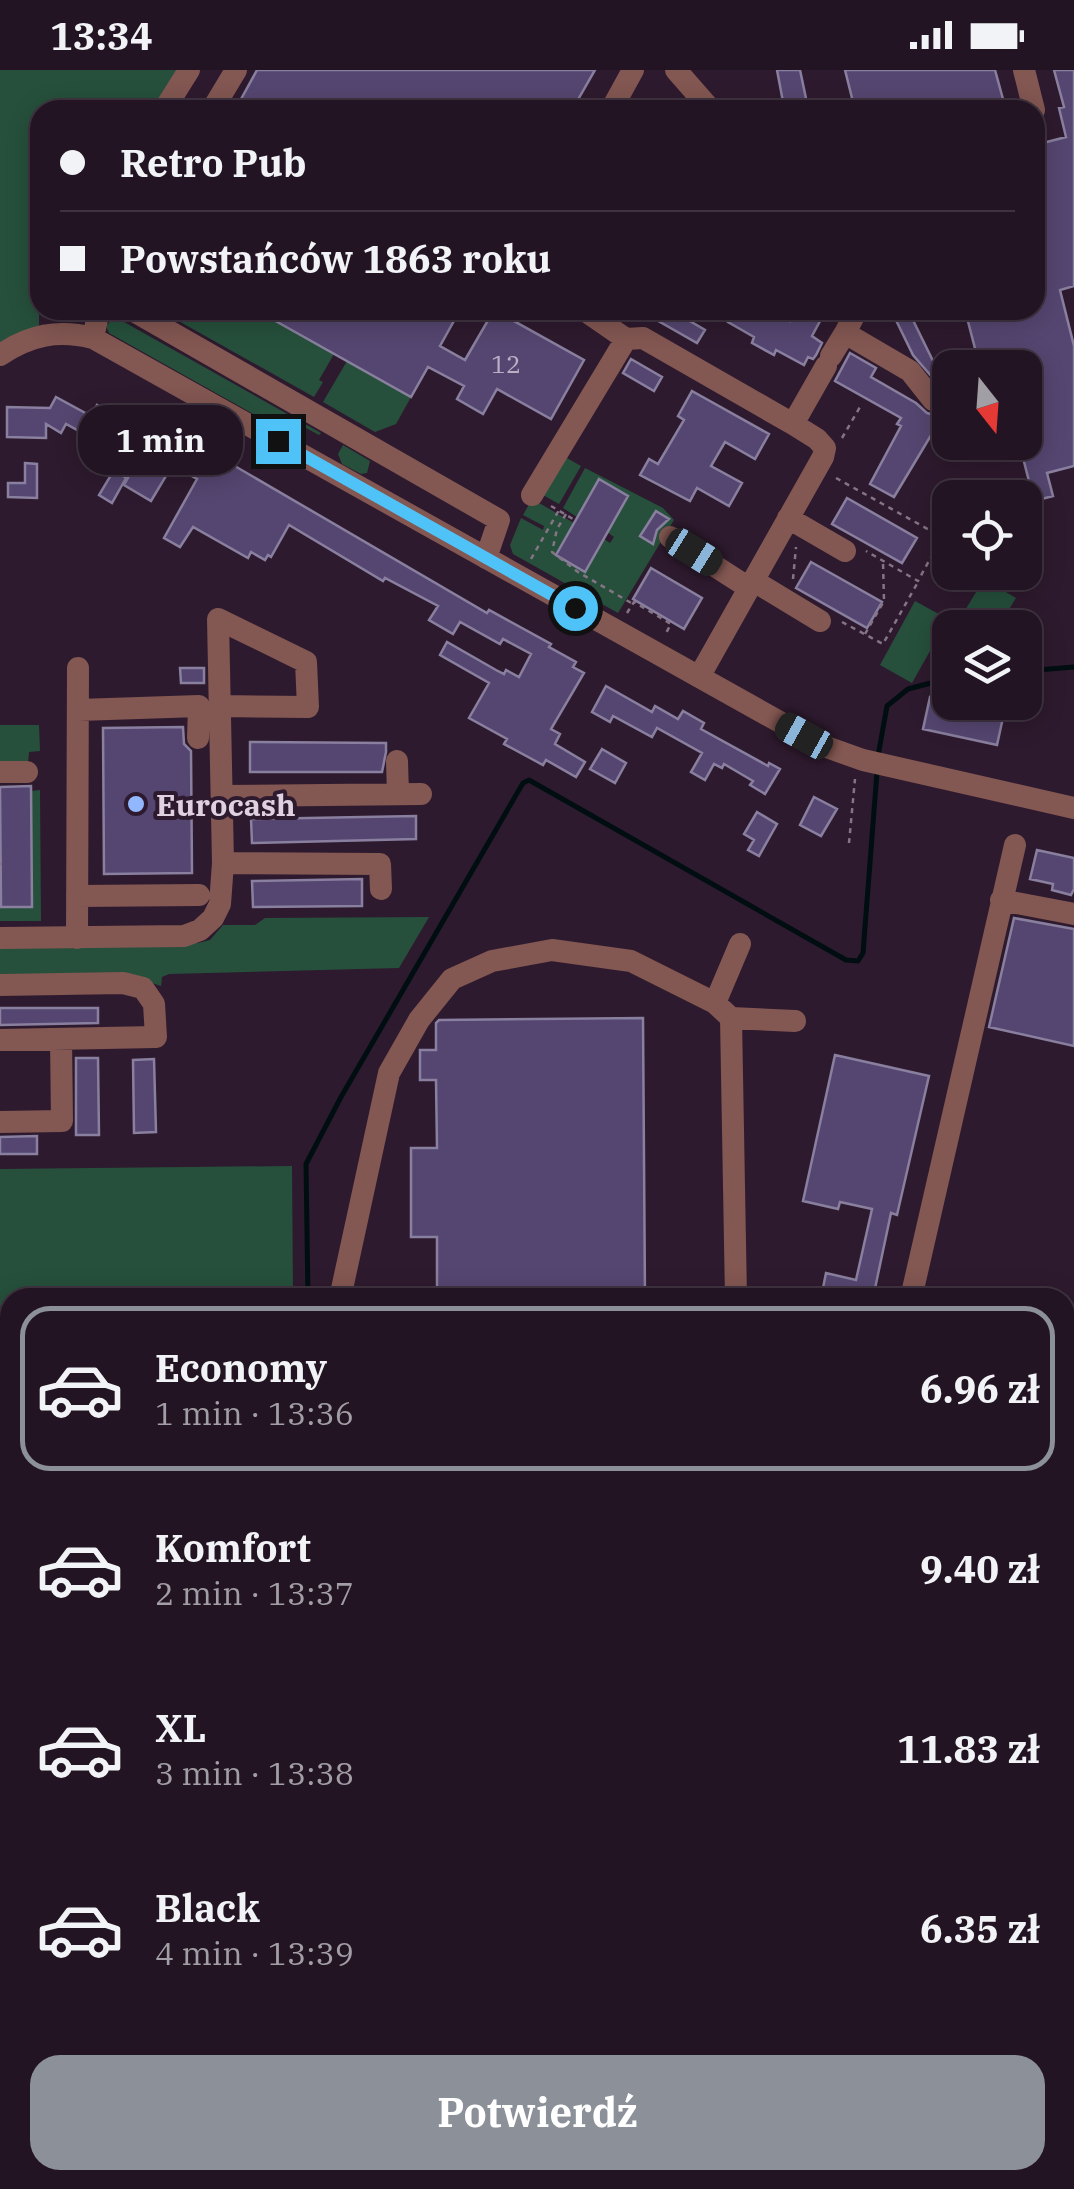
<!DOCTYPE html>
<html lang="pl">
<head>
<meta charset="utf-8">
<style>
	body { margin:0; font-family:"IBM Plex Serif",serif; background:#2e212f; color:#f1f3f6; height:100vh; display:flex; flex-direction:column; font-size:38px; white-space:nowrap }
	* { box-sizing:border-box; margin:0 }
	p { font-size:32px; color:#a29ea5 }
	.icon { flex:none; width:55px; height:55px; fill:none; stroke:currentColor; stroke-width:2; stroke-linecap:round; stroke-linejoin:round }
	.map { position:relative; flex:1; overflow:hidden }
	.drawer { position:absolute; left:0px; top:1218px; width:1075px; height:902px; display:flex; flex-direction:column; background:#221422; border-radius:30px 30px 0 0; box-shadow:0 5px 25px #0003,0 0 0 2px #3f3340 }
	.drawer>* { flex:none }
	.top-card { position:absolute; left:30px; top:30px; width:1015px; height:220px; border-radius:30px; box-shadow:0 5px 25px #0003,0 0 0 2px #3f3340; display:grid; align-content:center; height:220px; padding:0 30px; background:#221422 }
	.needle { width:65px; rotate:163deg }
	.fabs { position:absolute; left:932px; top:280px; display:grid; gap:20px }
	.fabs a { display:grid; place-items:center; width:110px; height:110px; border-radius:20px; background:#221422; box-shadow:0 5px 25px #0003,0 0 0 2px #3f3340; font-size:50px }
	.end { position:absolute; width:45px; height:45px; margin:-22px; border:12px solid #4fc3f7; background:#111; box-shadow:0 0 0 5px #111 }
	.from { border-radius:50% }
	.bubble { position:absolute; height:70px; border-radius:30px; background:#221422; box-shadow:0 5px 25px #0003,0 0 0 2px #3f3340; font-size:32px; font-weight:700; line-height:70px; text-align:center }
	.car { position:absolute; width:30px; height:60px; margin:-30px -15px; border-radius:12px; box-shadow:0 0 8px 2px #0007; background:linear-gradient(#222 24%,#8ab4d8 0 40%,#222 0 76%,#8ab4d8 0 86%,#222 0) }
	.top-card b { display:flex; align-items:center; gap:35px; height:95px; font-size:38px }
	.top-card b+b { border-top:2px solid #3f3340 }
	.top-card i { width:25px; height:25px; background:#f1f3f6 }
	ul { padding:18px 0 0; list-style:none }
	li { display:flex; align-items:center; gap:30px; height:165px; margin:0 20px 15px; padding:0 10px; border:5px solid transparent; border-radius:30px }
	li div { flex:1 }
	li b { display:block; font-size:38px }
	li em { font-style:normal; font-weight:700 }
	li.selected { border-color:#8c9099 }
	li>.icon { width:90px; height:90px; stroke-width:1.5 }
	.button { display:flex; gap:20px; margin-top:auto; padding:20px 30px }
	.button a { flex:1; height:115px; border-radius:30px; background:#8c9099; color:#fff; font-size:40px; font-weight:700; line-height:115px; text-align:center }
	.status { display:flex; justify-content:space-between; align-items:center; height:70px; padding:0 50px; background:#221422; direction:ltr }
	.status svg { height:28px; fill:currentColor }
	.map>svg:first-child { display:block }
	.green { fill:#26503c }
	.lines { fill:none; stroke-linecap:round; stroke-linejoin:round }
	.stream { stroke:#000e12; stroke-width:5 }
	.building { fill:#554671; stroke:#897f9e; stroke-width:2.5 }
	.path { stroke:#857485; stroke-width:2.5; stroke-dasharray:5 5; stroke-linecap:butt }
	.minor { stroke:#835752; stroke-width:22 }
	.route { stroke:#4fc3f7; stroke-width:12 }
	.poi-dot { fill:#93b7fd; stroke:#2e1a2e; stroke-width:4 }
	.labels { text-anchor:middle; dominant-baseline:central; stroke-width:8; stroke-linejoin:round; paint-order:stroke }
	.number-label { font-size:25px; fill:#bcaec4 }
	.poi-label { font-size:30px; font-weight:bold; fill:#dfd1df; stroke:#2e1a2e; text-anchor:start }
</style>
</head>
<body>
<div class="status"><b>13:34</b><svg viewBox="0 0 49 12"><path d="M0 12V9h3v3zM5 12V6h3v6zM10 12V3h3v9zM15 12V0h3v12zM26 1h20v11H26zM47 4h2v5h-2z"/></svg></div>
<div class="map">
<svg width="1074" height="2119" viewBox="0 0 1074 2119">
	<rect width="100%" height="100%" fill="#2e1a2e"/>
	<path class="green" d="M0 0H177L152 40H40L39 256 0 272Z
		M159 240H256L334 284 319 310 323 312 314 327Z
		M113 248H117L321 363 319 365 306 358 303 364 291 365 109 263 106 256Z
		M347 291 411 327 396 354 375 362 323 332Z
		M343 375 370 391 367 403 361 404 342 394 338 384Z
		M558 383 581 396 559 434 536 421Z
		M585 398 663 438 674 450 618 543 513 484 510 475 521 448 543 460 544 456 523 445 532 429 574 453 556 485 585 501 604 469 610 473 614 467 607 462 628 426 599 410 577 447 563 438Z
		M984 509 1016 528 998 557H955Z
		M915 531 948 549 912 613 880 595Z
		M0 655H39L40 681 29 682 28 694 0 693Z
		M40 720 41 851H0V837L32 836 31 721Z
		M429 847 399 898 169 904 162 907 161 916 137 908 0 909V876L198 873 210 870 223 855H255L265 848Z
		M292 1096 293 1227 10 1228V1793H0V1099Z
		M10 1828V2110H379L380 2119H0V1829Z
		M569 2110H846V2119H570Z"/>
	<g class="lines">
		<path class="stream" d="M1025 601 1074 597
			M878 686 887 636 908 619 950 608
			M308 1228 306 1094 341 1027 523 713 529 710 846 890 858 891 863 883 877 702
			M0 1617H10"/>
	</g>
	<path class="building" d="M257 0H595L572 40H235Z
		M777 0H800L807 33 784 37Z
		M845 0H995L1006 40H855Z
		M1054 0H1074V216L1060 220 1074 276V396L1047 403 1053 426 1034 431 1019 372H1025V298H985L982 284 977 286 965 240H1035V75L1066 67 1059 38 1064 37Z
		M256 240H460L440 276 465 290 494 240 584 290 551 349 497 319 483 344 457 329 464 316 428 297 411 327Z
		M639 240H671L705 260 697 273Z
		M735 240H769L790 251 796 240H826L812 266 822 273 816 285 813 289 808 287 804 295 776 280 774 285 752 273 754 267 728 252Z
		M891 240H908L934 293 942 298 950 314V346L946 338 945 322 913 285Z
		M850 283 876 298 871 307 916 333 927 343 942 347 894 427 870 414 901 356 897 354 901 348 835 311Z
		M631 289 662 307 654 321 623 303Z
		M692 321 769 364 755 389 725 372 711 396 742 413 729 436 697 418 690 431 640 405 649 389 658 394 684 350 678 346Z
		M56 327 91 346 97 335 136 356 143 343 163 354 145 386 118 370 112 379 66 354 61 363 46 354V368L7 367V337L50 338Z
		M185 367 487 543 489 540 551 574 549 577 576 592 573 597 584 603 551 659 560 664 555 674 585 692 576 707 546 690 543 695 504 674 507 669 469 648 489 613 440 585 447 572 496 600 504 604 506 600 519 607 531 584 503 569 500 574 460 552 453 564 429 550 438 536 385 508 383 511 289 455 271 487 268 485 265 490 251 482 248 488 193 457 180 477 164 468 197 409 170 394Z
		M138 390 166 406 151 431 124 415Z
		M25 393 37 394V428L8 427V413H25Z
		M114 400 126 408 112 433 99 425Z
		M599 409 628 426 585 502 556 485Z
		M847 428 917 468 902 493 832 454Z
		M656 441 669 449 657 460 653 474 640 466Z
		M811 492 882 532 867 558 796 518Z
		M651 498 702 528 684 559 633 529Z
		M180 598H204V613H181Z
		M606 616 652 642 655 636 678 649 683 641 704 653 701 659 768 696 769 693 780 699 765 724 750 715 753 711 724 694 722 698 714 694 705 710 691 702 702 683 657 658 652 667 613 646 610 652 592 642Z
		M930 627 1004 643 997 675 923 659Z
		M183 657 184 674 191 681 192 803 104 804 103 658Z
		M250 672 386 673V682L382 702H250Z
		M602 679 626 693 615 713 590 699Z
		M31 716 32 837H1L0 717Z
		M814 727 837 739 821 766 800 755Z
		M757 742 777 754 759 786 748 780 754 770 744 764Z
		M416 746V769L252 773 251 749Z
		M1037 780 1074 788V819L1071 825 1052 820 1053 814 1030 809Z
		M362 809V836L253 837 252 811Z
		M1014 848 1074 859V976L989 957Z
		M0 938H98V953L0 955Z
		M643 948 645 1228H437V1167H411V1078H437L436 1010H420V980H436V953L439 950Z
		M835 985 929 1006 897 1145 891 1143 873 1228H821L826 1203 856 1210 872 1139 840 1132 838 1139 803 1131Z
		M76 988H98L99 1065H76Z
		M154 989 156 1062 134 1063 133 990Z
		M37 1066V1084H0V1067Z"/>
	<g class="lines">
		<path class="path" d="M842 368 860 337 857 335
			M836 408 942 467 918 511 866 481
			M551 436 573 449
			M566 444 557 459 552 482 578 502 633 534
			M531 489 559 440
			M793 509 796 477
			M627 543 634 532 671 554 666 563
			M842 552 883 574 918 512
			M865 564 884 531 883 492
			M849 773 855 709
			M0 794H2
			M1065 1834H1074
			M382 2110 383 2119
			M535 2110 536 2119"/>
		<path class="minor" d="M676 0 711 40
			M1024 0 1034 40
			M164 40 189 0
			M212 40 236 0
			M611 40 633 0
			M132 240 499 450 486 488
			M584 240 626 269
			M845 263 857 240
			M93 268 99 240
			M0 285C30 265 58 259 93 268L821 675 863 690 1074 738
			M831 286 845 263 910 301 933 330
			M532 425 626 269 643 268 793 354
			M788 448 845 481
			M670 467 749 518
			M754 511 820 551
			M699 607 823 387 825 378 817 369 793 354 826 296
			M79 640 199 636 198 668
			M397 691 398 724
			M0 702H27
			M222 726 421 724
			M223 793 380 794 381 819
			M77 826 199 825
			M1001 830 1074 844
			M0 868 184 866 200 860 213 848 220 834 223 793 218 549 306 592 308 637 221 636
			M77 868 78 598
			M0 915 123 913 143 918 154 934 156 967 0 970
			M731 948 795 951
			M0 1052 62 1051 61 969
			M340 1228 389 1003 419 950 452 909 492 891 552 880 631 891 715 933
			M736 1228 731 948 715 933 740 874
			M911 1228 1015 775
			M1065 1419 1074 1421
			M1065 1615 1074 1616
			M1065 1808 1074 1809
			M0 1810H10
			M1065 1896 1074 1897
			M1065 1932 1074 1933
			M560 2110 561 2119
			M871 2110 872 2119
			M910 2119 911 2110
			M949 2119 950 2110
			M986 2119 988 2110
			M1024 2119 1025 2110
			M1074 2119V2117"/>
	</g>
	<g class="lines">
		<path class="route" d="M278 371 575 538"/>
	</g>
	<circle class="poi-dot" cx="136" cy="734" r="10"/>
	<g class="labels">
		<g class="number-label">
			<text x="506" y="293">12</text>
		</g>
		<g class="poi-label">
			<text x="156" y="734">Eurocash</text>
		</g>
	</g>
</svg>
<div class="fabs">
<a><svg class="needle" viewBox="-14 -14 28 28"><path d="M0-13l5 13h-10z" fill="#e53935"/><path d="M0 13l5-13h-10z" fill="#a29ea5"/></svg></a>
<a><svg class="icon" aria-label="locate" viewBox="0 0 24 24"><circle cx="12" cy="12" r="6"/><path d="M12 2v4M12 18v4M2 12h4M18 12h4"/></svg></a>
<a><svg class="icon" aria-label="layers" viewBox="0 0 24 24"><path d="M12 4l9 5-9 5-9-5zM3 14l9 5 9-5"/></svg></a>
</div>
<i class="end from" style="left:575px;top:538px"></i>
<i class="end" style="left:278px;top:371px"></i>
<div class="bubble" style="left:78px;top:335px;width:165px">1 min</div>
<i class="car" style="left:694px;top:482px;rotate:122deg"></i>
<i class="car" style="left:804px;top:666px;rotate:299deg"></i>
<div class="top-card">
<b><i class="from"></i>Retro Pub</b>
<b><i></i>Powstańców 1863 roku</b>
</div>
<section class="drawer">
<ul>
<li class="selected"><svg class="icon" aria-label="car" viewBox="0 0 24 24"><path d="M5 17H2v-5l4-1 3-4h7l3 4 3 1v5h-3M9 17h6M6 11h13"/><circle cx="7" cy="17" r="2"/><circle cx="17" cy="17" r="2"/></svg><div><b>Economy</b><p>1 min · 13:36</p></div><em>6.96 zł</em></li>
<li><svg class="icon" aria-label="car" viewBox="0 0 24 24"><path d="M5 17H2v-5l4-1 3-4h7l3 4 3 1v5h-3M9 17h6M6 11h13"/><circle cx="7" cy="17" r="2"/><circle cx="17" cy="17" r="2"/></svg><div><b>Komfort</b><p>2 min · 13:37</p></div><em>9.40 zł</em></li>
<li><svg class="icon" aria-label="car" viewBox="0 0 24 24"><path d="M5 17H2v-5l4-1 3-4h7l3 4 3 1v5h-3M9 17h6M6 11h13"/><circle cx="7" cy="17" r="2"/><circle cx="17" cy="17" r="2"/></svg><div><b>XL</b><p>3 min · 13:38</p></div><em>11.83 zł</em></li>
<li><svg class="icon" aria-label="car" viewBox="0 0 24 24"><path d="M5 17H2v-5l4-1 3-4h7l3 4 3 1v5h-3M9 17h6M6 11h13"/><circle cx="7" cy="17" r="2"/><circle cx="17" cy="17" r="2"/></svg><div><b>Black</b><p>4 min · 13:39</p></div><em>6.35 zł</em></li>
</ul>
<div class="button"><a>Potwierdź</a></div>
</section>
</div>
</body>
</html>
